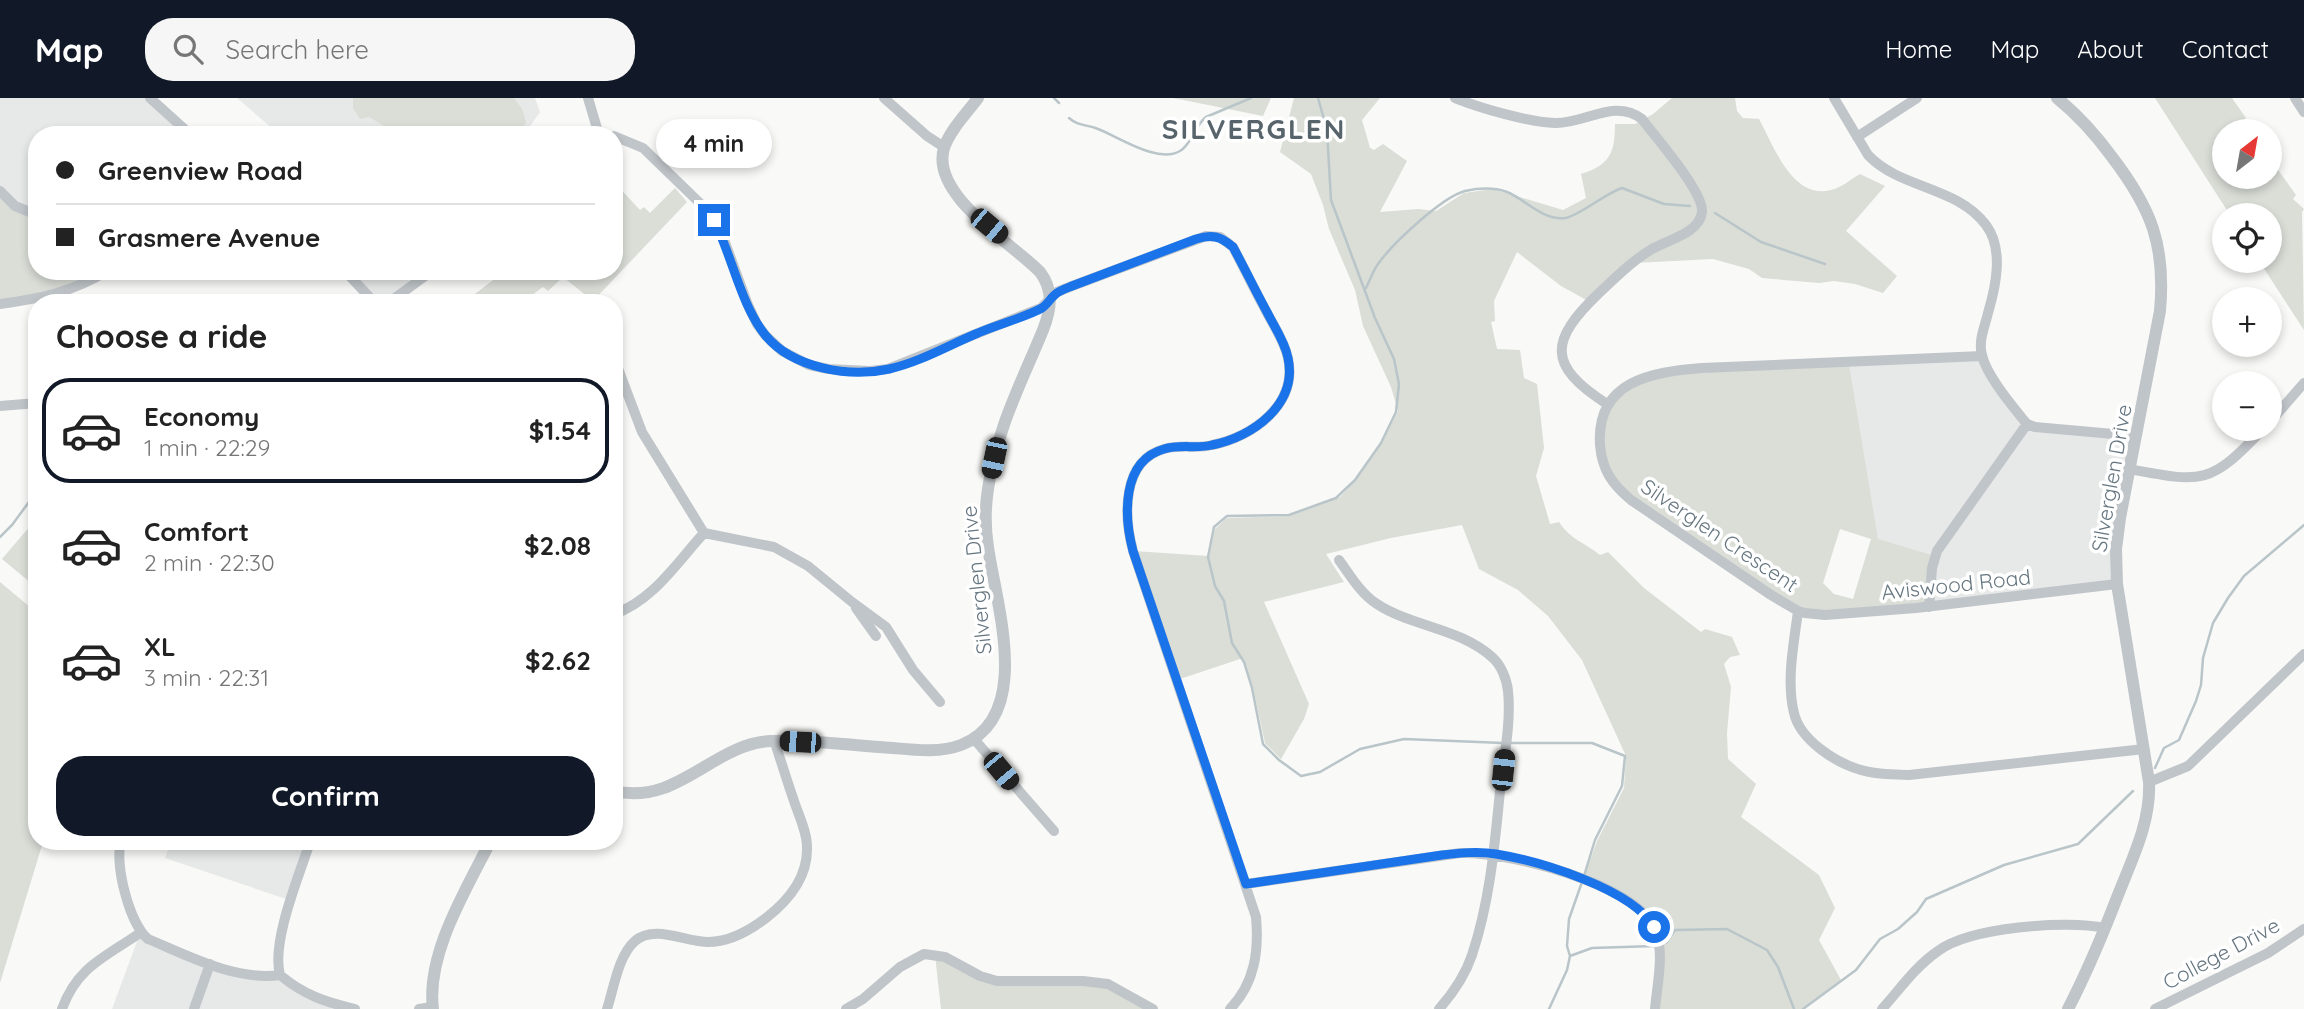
<!DOCTYPE html>
<html lang="en">
<head>
<meta charset="utf-8">
<style>
	body { margin:0; font-family:Quicksand,sans-serif; background:#f6f6f6; color:#222; height:100vh; display:flex; flex-direction:column; font-size:26px; white-space:nowrap }
	* { box-sizing:border-box; margin:0 }
	p { font-size:23px; color:#767676 }
	.icon { flex:none; width:38px; height:38px; fill:none; stroke:currentColor; stroke-width:2; stroke-linecap:round; stroke-linejoin:round }
	.map { position:relative; flex:1; overflow:hidden }
	.side { position:absolute; left:28px; top:196px; width:595px; height:556px; display:flex; flex-direction:column; background:#fff; border-radius:28px; box-shadow:0 4px 10px #0003 }
	.side>* { flex:none }
	.hud { position:absolute; left:28px; top:28px; width:595px; height:154px; border-radius:28px; box-shadow:0 4px 10px #0003; display:grid; align-content:center; height:154px; padding:0 28px; background:#fff }
	.needle { width:46px; rotate:31deg }
	.fabs { position:absolute; left:2212px; top:21px; display:grid; gap:14px }
	.fabs a { display:grid; place-items:center; width:70px; height:70px; border-radius:50%; background:#fff; box-shadow:0 4px 10px #0003; font-size:35px }
	.end { position:absolute; width:32px; height:32px; margin:-16px; border:9px solid #1a73e8; background:#fff; box-shadow:0 0 0 4px #fff }
	.from { border-radius:50% }
	.bubble { position:absolute; height:49px; border-radius:24px; background:#fff; box-shadow:0 4px 10px #0003; font-size:23px; font-weight:700; line-height:49px; text-align:center }
	.car { position:absolute; width:21px; height:42px; margin:-21px -10px; border-radius:9px; box-shadow:0 0 5px 2px #0007; background:linear-gradient(#222 24%,#8ab4d8 0 40%,#222 0 76%,#8ab4d8 0 86%,#222 0) }
	.hud b { display:flex; align-items:center; gap:24px; height:66px; font-size:26px }
	.hud b+b { border-top:2px solid #e0e0e0 }
	.hud i { width:18px; height:18px; background:#222 }
	ul { padding:0; list-style:none }
	li { display:flex; align-items:center; gap:21px; height:105px; margin:0 14px 10px; padding:0 14px; border:4px solid transparent; border-radius:28px }
	li div { flex:1 }
	li b { display:block; font-size:26px }
	li em { font-style:normal; font-weight:700 }
	li.current { border-color:#111827 }
	li>.icon { width:63px; height:63px; stroke-width:1.5 }
	h2 { padding:0 28px; font-size:32px; line-height:84px }
	.button { display:flex; gap:14px; margin-top:auto; padding:14px 28px }
	.button a { flex:1; height:80px; border-radius:28px; background:#111827; color:#fff; font-size:28px; font-weight:700; line-height:80px; text-align:center }
	header { display:flex; align-items:center; gap:42px; box-sizing:border-box; height:98px; padding:0 35px; background:#111827; color:#fff }
	header strong { font-size:33px }
	nav { display:flex; gap:38px; margin-inline-start:auto; font-size:24px }
	.search { width:490px; height:63px; background:#f6f6f6; display:flex; align-items:center; gap:18px; box-sizing:border-box; padding:0 24px; border-radius:28px; color:#767676; font-size:26px }
	.map>svg:first-child { display:block }
	.built { fill:#e7e8e8 }
	.green { fill:#daded7; fill-rule:evenodd }
	.lines { fill:none; stroke-linecap:round; stroke-linejoin:round }
	.stream { stroke:#b9c5c9; stroke-width:2.5 }
	.minor { stroke:#c0c5c9; stroke-width:10 }
	.tertiary { stroke:#c0c5c9; stroke-width:12 }
	.route { stroke:#1a73e8; stroke-width:9 }
	.labels { text-anchor:middle; dominant-baseline:central; stroke-width:7; stroke-linejoin:round; paint-order:stroke }
	.street-label { font-size:21px; fill:#667681; stroke:#fff }
	.district-label { font-size:28px; font-weight:bold; letter-spacing:2px; fill:#57646c; stroke:#fff }
</style>
</head>
<body>
<header>
<strong>Map</strong>
<div class="search"><svg class="icon" aria-label="search" viewBox="0 0 24 24"><circle cx="10" cy="10" r="6"/><path d="M15 15l6 6"/></svg>Search here</div>
<nav><a>Home</a><a>Map</a><a>About</a><a>Contact</a></nav>
</header>
<div class="map">
<svg width="2304" height="911" viewBox="0 0 2304 911">
	<rect width="100%" height="100%" fill="#f9f9f7"/>
	<path class="built" d="M0 0H150L191 37H37V117L0 92Z
		M237 0H535L540 14 524 37H280Z
		M346 173H432L388 205H375Z
		M1982 258 2027 326 2136 338 2117 487 1929 509 1935 458 1878 442 1849 265Z
		M171 744H310L292 803 165 760Z
		M140 835 209 866 280 877 299 892 356 911H112Z"/>
	<path class="green" d="M353 0H514L522 11 526 24 520 37H400L369 19 360 21 353 10Z
		M1173 0H1271L1263 18Z
		M1294 0H1380L1362 22 1370 50 1374 52 1383 46 1407 63 1380 114 1418 111 1436 113 1464 95 1493 91 1563 112 1586 100 1581 76C1610 67 1615 55 1615 26H1635L1653 16 1672 0H1735L1737 13 1743 20 1759 21C1774 48 1792 102 1831 92 1841 90 1851 81 1860 76L1885 88 1846 133 1897 178 1883 195 1855 186 1834 183 1819 185 1762 180 1749 171 1713 161 1634 165 1590 204 1561 188 1517 154 1494 203 1495 223 1491 224 1497 251 1520 252 1524 280 1537 286 1544 350 1536 378 1550 426 1559 424C1571 442 1584 444 1600 457L1608 454 1644 490 1701 534 1705 531 1732 539 1740 557 1730 559 1724 566 1731 589 1727 635 1728 661 1756 686 1741 719 1819 777 1835 810 1819 842 1841 882 1803 911H1656L1658 839 1639 809 1583 782 1597 743 1624 690 1626 658 1582 562 1548 518 1518 492 1479 471 1462 427 1391 440 1326 456 1344 484 1264 504 1309 606 1304 621 1281 661 1265 645 1253 590 1243 560 1177 582 1133 453 1209 458 1215 431 1227 420 1290 418 1340 399 1356 382 1382 345 1398 313 1391 289 1363 228 1355 192 1329 131 1323 107 1311 76 1280 54Z
		M2155 0H2232L2246 20 2240 25 2245 33H2224V79H2270V66L2273 65 2296 97 2293 101 2304 111 2302 114 2304 232 2259 163H2270V117H2230Z
		M614 84 640 112 644 109 650 115 675 90 687 104 593 203 563 179 548 193 543 189 525 202 527 205H463L505 173H614Z
		M0 92 37 117V173H107L97 179 0 206Z
		M1849 265 1878 441 1935 458 1929 509 1806 515 1617 390 1599 343 1616 296 1645 278ZM1840 431 1871 441 1853 501 1834 496 1823 485Z
		M37 420V490L2 461Z
		M0 484 37 515V744H43L0 885Z
		M935 857 980 879 1101 885 1152 911H941Z"/>
	<g class="lines">
		<path class="stream" d="M1054 0 1059 5
			M1318 0 1327 32 1331 102 1375 220 1394 261 1399 286 1396 314 1381 345 1355 382 1336 400 1289 417 1227 418 1214 429 1208 459 1215 488 1224 503 1232 545 1244 564 1252 590 1263 646 1279 662 1301 678 1320 674 1360 651 1404 641 1503 645
			M1069 20C1079 29 1087 26 1098 31 1119 39 1158 66 1180 53 1192 46 1195 27 1206 19L1251 0
			M1715 115 1761 144 1825 166
			M1366 190C1370 182 1373 173 1378 166 1392 146 1442 99 1465 93 1479 90 1493 89 1507 94 1525 101 1543 123 1565 120 1577 119 1606 95 1622 90L1664 106 1690 108
			M0 439 12 427 37 393
			M1510 645H1592L1625 658 1622 688 1595 742 1584 778
			M2155 670 2164 650 2179 642 2196 603 2201 587 2203 560 2213 525 2228 500 2244 478 2304 427
			M1661 846 1667 844 1675 832 1727 831 1767 852 1778 869 1794 911
			M1570 858 1592 850 1655 848
			M1549 911 1567 872 1570 858 1567 848 1569 821 1582 784
			M1803 911 1856 872 1880 841 1898 831 1917 814 1926 801 2004 767 2078 746 2133 693"/>
		<path class="minor" d="M150 0 191 37
			M588 0 599 37
			M884 0 927 38 944 49
			M1455 0C1480 10 1528 24 1555 25 1585 26 1614 0 1642 21 1656 40 1704 94 1702 114 1700 135 1667 142 1652 151 1632 163 1616 179 1599 195 1550 242 1546 267 1607 306
			M1834 0 1868 57C1900 91 1957 88 1986 127 2004 151 1996 188 1988 215 1985 228 1978 243 1982 257 1986 276 2010 305 2022 320L2027 326 2035 329 2136 338
			M2295 0 2304 14
			M614 38 643 50 705 110 723 139 748 207 757 226 765 237 782 253 809 267 828 271 870 273 888 271 1041 210 1057 194 1072 188 1206 138 1220 139 1233 149C1244 170 1254 191 1265 211 1273 227 1284 242 1288 260 1298 306 1253 339 1212 347 1197 351 1180 346 1164 351 1121 363 1124 419 1133 453L1256 819C1259 853 1255 885 1230 911
			M1857 39 1917 0
			M0 93 15 108 37 117
			M345 173 375 205
			M388 205 432 173
			M0 206C38 201 73 194 107 173
			M1982 258 1702 270C1651 274 1596 283 1600 347 1602 372 1612 386 1631 402L1771 497 1798 513 1805 515 1825 517 1916 510 2117 486
			M614 260 642 334 704 435 774 449 808 468 852 504 886 529 913 572 940 604
			M0 308 37 305
			M2270 324 2304 285
			M2129 371C2203 385 2210 387 2263 331
			M1339 462C1350 477 1361 496 1377 506 1412 529 1461 530 1493 560 1501 567 1507 582 1508 593 1511 622 1505 654 1501 683 1495 742 1491 800 1472 857 1465 878 1454 894 1439 911
			M1929 509 1932 470 1937 453 2027 326
			M856 510 876 538
			M1798 513C1794 545 1786 583 1794 615 1800 642 1836 665 1861 672 1876 677 1893 676 1909 677L2144 651
			M614 516C653 503 678 463 704 435
			M974 641 1054 733
			M2149 684 2188 668 2304 556
			M121 744C114 766 130 827 148 841 189 858 235 883 280 877 304 897 325 904 355 911
			M1246 786 1460 755C1505 753 1635 785 1655 831 1665 854 1657 887 1655 911
			M280 877C271 844 299 778 310 744
			M62 911C77 869 105 859 140 835
			M194 911 210 866
			M419 911 432 909
			M607 911C614 890 618 858 635 843 654 826 686 844 708 844 729 844 749 833 766 820 788 803 808 779 807 749 807 734 799 718 794 703 787 683 781 663 774 642
			M846 911 863 901 900 869 924 856 945 859 980 878 997 883H1083L1108 886 1153 911
			M1882 911C1900 891 1916 868 1938 853 1970 829 2066 822 2105 830
			M2155 911 2268 855 2304 831"/>
		<path class="tertiary" d="M2057 0C2078 17 2096 37 2112 59 2151 110 2166 147 2160 213L2120 420 2116 451 2117 486 2149 684C2151 724 2132 761 2118 797 2103 836 2087 874 2068 911
			M614 693C679 708 713 645 772 643 811 641 853 648 893 650 915 652 940 655 961 647 1034 619 996 506 988 449 985 430 985 410 988 391 997 330 1020 288 1043 232 1051 212 1054 192 1040 174 1012 145 930 97 944 50 950 32 967 15 978 0
			M433 911C426 856 466 792 490 744"/>
	</g>
	<g class="lines">
		<path class="route" d="M714 122C732 158 741 208 766 238 793 270 849 280 889 271 920 264 949 247 978 235 996 227 1026 219 1042 210 1048 206 1051 199 1057 195 1061 192 1067 190 1072 188L1196 141C1212 136 1220 138 1233 149 1245 171 1256 194 1268 216 1275 230 1285 244 1288 260 1298 306 1253 339 1212 347 1197 351 1180 346 1164 351 1121 363 1124 419 1133 453L1246 786 1442 757C1460 755 1478 753 1496 756 1539 763 1632 791 1654 829"/>
	</g>
	<g class="labels">
		<g class="street-label">
			<text transform="translate(2111 380) rotate(-80)">Silverglen Drive</text>
			<text transform="translate(1720 437) rotate(34)">Silverglen Crescent</text>
			<text transform="translate(976 482) rotate(-96)">Silverglen Drive</text>
			<text transform="translate(1956 486) rotate(-6)">Aviswood Road</text>
			<text transform="translate(2221 855) rotate(-28)">College Drive</text>
		</g>
		<g class="district-label">
			<text x="1254" y="30">SILVERGLEN</text>
		</g>
	</g>
</svg>
<div class="fabs">
<a><svg class="needle" viewBox="-14 -14 28 28"><path d="M0-13l5 13h-10z" fill="#e53935"/><path d="M0 13l5-13h-10z" fill="#767676"/></svg></a>
<a><svg class="icon" aria-label="locate" viewBox="0 0 24 24"><circle cx="12" cy="12" r="6"/><path d="M12 2v4M12 18v4M2 12h4M18 12h4"/></svg></a>
<a>+</a>
<a>−</a>
</div>
<i class="end from" style="left:1654px;top:829px"></i>
<i class="end" style="left:714px;top:122px"></i>
<div class="bubble" style="left:656px;top:21px;width:116px">4 min</div>
<i class="car" style="left:989px;top:128px;rotate:130deg"></i>
<i class="car" style="left:994px;top:360px;rotate:192deg"></i>
<i class="car" style="left:800px;top:644px;rotate:273deg"></i>
<i class="car" style="left:1503px;top:672px;rotate:6deg"></i>
<i class="car" style="left:1001px;top:673px;rotate:140deg"></i>
<div class="hud">
<b><i class="from"></i>Greenview Road</b>
<b><i></i>Grasmere Avenue</b>
</div>
<section class="side">
<h2>Choose a ride</h2>
<ul>
<li class="current"><svg class="icon" aria-label="car" viewBox="0 0 24 24"><path d="M5 17H2v-5l4-1 3-4h7l3 4 3 1v5h-3M9 17h6M6 11h13"/><circle cx="7" cy="17" r="2"/><circle cx="17" cy="17" r="2"/></svg><div><b>Economy</b><p>1 min · 22:29</p></div><em>$1.54</em></li>
<li><svg class="icon" aria-label="car" viewBox="0 0 24 24"><path d="M5 17H2v-5l4-1 3-4h7l3 4 3 1v5h-3M9 17h6M6 11h13"/><circle cx="7" cy="17" r="2"/><circle cx="17" cy="17" r="2"/></svg><div><b>Comfort</b><p>2 min · 22:30</p></div><em>$2.08</em></li>
<li><svg class="icon" aria-label="car" viewBox="0 0 24 24"><path d="M5 17H2v-5l4-1 3-4h7l3 4 3 1v5h-3M9 17h6M6 11h13"/><circle cx="7" cy="17" r="2"/><circle cx="17" cy="17" r="2"/></svg><div><b>XL</b><p>3 min · 22:31</p></div><em>$2.62</em></li>
</ul>
<div class="button"><a>Confirm</a></div>
</section>
</div>
</body>
</html>
